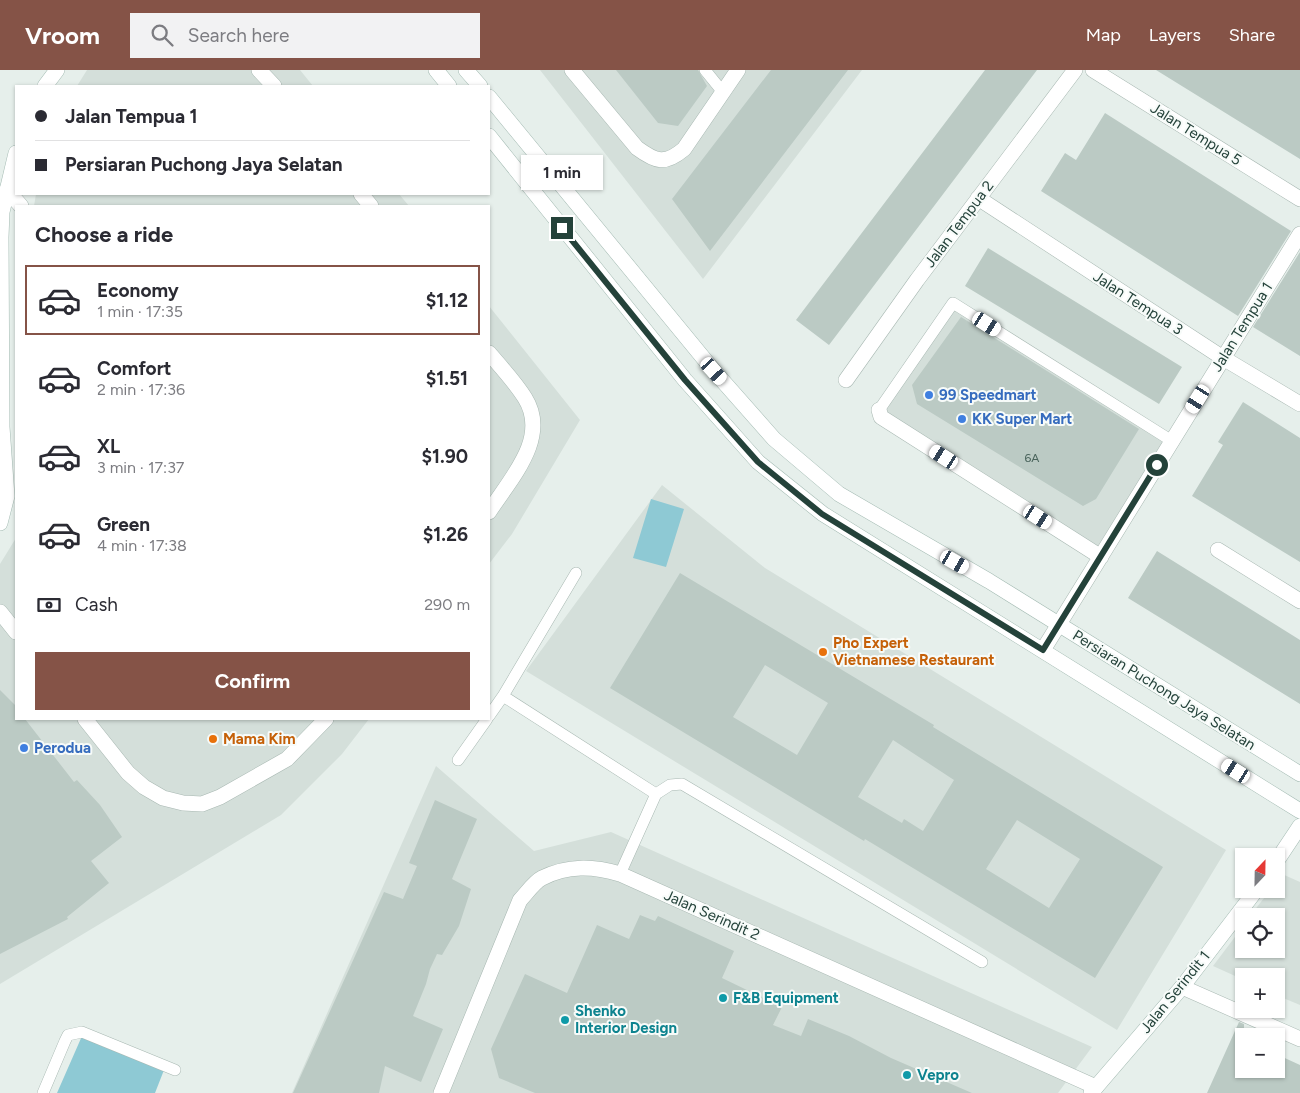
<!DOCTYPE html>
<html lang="en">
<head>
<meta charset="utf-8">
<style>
	body { margin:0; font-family:Figtree,sans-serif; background:#f2f2f3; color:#2b2b33; height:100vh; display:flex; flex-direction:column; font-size:19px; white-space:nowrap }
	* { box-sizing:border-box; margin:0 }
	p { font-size:16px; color:#7c7c81 }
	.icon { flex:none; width:28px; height:28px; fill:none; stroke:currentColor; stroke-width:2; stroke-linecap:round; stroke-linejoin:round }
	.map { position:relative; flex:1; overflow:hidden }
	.details { position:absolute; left:15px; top:135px; width:475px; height:515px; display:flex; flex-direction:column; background:#fff; border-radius:0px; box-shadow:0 1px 4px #0004 }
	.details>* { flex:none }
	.top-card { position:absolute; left:15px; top:15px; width:475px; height:110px; border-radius:0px; box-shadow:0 1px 4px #0004; display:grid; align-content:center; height:110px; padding:0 20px; background:#fff }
	.needle { width:32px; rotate:22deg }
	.fabs { position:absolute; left:1235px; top:778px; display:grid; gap:10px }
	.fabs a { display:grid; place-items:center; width:50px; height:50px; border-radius:0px; background:#fff; box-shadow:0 1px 4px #0004; font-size:25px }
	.end { position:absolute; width:22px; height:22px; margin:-11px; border:6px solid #24423a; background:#fff; box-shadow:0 0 0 2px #fff }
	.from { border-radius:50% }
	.bubble { position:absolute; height:35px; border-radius:0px; background:#fff; box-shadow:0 1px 4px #0004; font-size:16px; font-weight:700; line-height:35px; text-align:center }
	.car { position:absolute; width:15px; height:30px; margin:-15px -8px; border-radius:6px; box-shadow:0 0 4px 1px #0007; background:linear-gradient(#fff 24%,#345 0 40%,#fff 0 76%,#345 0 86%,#fff 0) }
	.top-card b { display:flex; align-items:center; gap:18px; height:48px; font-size:19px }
	.top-card b+b { border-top:1px solid #e1e1e2 }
	.top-card i { width:12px; height:12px; background:#2b2b33 }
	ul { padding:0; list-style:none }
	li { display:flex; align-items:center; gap:15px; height:70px; margin:0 10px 8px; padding:0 10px; border:2px solid transparent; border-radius:0px }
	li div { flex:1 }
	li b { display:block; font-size:19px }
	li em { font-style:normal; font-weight:700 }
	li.active { border-color:#855347 }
	li>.icon { width:45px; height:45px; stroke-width:1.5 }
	h2 { padding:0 20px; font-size:22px; line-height:60px }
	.pay { display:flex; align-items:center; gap:12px; height:55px; padding:0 20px; font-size:19px }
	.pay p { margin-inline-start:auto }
	.primary-button { display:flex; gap:10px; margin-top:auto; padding:10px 20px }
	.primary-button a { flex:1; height:58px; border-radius:0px; background:#855347; color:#fff; font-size:20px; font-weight:700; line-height:58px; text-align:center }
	header { display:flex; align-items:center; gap:30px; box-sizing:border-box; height:70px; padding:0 25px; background:#855347; color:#fff }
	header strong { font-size:24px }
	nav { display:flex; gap:28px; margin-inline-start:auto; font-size:18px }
	.search { width:350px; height:45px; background:#f2f2f3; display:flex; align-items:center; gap:12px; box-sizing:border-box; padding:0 18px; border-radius:0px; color:#7c7c81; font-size:19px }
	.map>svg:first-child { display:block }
	.built { fill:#d4dfda }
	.water { fill:#8ec9d4 }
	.building { fill:#bbcac4; fill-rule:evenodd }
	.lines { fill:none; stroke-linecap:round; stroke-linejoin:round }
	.lane-casing { stroke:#a8b8b2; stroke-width:12 }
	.street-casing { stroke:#a8b8b2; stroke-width:16 }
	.secondary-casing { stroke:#a4bbb3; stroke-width:16 }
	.lane { stroke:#fff; stroke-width:11 }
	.street { stroke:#fff; stroke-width:15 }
	.secondary { stroke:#fff; stroke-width:15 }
	.route { stroke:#24423a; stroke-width:6 }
	.shop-dot { fill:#3f7fe0; stroke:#f7fbf9; stroke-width:2 }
	.food-dot { fill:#e8710a; stroke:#f7fbf9; stroke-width:2 }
	.culture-dot { fill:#0f9aa8; stroke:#f7fbf9; stroke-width:2 }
	.labels { text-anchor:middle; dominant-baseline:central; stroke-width:4; stroke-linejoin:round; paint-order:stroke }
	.number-label { font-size:12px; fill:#4a645c }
	.street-label { font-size:15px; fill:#24423a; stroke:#f7fbf9 }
	.shop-label { font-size:15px; font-weight:bold; fill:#366cbe; stroke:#f7fbf9; text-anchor:start }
	.food-label { font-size:15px; font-weight:bold; fill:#c56008; stroke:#f7fbf9; text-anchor:start }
	.culture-label { font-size:15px; font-weight:bold; fill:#0d838f; stroke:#f7fbf9; text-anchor:start }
</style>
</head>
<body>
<header>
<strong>Vroom</strong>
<div class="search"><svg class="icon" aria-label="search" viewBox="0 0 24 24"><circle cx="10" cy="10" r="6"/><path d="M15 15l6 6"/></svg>Search here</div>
<nav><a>Map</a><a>Layers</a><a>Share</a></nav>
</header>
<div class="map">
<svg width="1300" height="1023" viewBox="0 0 1300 1023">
	<rect width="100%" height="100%" fill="#e6efeb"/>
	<path class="built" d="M87 0H300L313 16H77Z
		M540 0H862L703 209Z
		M36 124H399L409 136H34Z
		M489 236 580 350 512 464 489 494Z
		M955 239 1164 371 1098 476 886 343V338Z
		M662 415 765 498 1226 780 1117 960 526 601Z
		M16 468V649H369L342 684 281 745 0 914V494Z
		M436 696 534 781 611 762 1092 977 1058 1023H292Z
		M1282 804 1300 812V935L1276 925V906H1244V910L1213 896 1244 855V879H1276V846H1250L1271 819H1276V812Z"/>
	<path class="water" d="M651 429 684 439 666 497 633 488Z
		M82 966 164 1000 155 1023H57Z"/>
	<path class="building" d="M616 0H698L707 16 678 56 658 53Z
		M771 0H848L710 181 672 129Z
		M985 0H1037L829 275 796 250Z
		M1156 0H1300V89Z
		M1105 43 1291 161 1238 246 1041 121 1065 83 1076 90Z
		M988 178 1182 297 1159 334 965 216Z
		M1300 182V286L1253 257Z
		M961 247 1139 359 1096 429 1083 436 917 334 912 315Z
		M1243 332 1300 368V492L1192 426 1223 375 1218 372Z
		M1157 481 1300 570V634L1128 528Z
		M680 503 934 655 933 657 1163 797 1095 908 865 769 864 771 610 618ZM765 595 828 633 797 685 733 647ZM893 670 954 710 923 761 904 749 902 753 858 727ZM1017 750 1080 789 1049 838 986 799Z
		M0 620 16 636V649H25L74 712 77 710 100 735 122 767 91 791 109 813 67 847 68 849 0 884Z
		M435 730 477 749 452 809 471 819 459 856 442 885 437 884 430 899 426 914 413 946 443 959 421 1012 385 996 379 1023H293L384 822 403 829 417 796 409 793Z
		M640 845 655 851 658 846 734 881 722 908 782 937 773 955 801 966 808 949 849 966 891 988 972 1023H535L499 1008 491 979 525 904 567 923 597 855 629 869Z
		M1239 952 1244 954V999H1276V984L1300 995V1023H1207Z"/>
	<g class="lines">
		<defs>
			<path id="lane" d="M705 0 722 21
				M879 340 953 233 1172 371
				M576 503 503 626 656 724
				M489 646 503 626
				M458 690 487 649
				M620 804 656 724 670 715 682 714 982 892
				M43 1023 65 971 68 965 82 962 175 1000"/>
			<path id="street" d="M259 0 274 16
				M572 0 637 78C656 92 665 95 684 79L738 0
				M1093 0 1300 129
				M7 120 21 136
				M361 124 371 136
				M978 128 1223 288 1300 334
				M489 283C501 297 515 312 525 328 550 368 510 409 489 442
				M846 310 917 210 1075 0
				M879 340 881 347 1101 487
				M1218 480 1300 531
				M0 542 16 562
				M1043 580 1300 164
				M85 649 128 703 144 717 163 728 183 733 202 734 220 727 287 689 326 649
				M1182 917 1300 969
				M441 1023 520 830C526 824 534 812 542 808 568 795 593 796 620 804L1096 1017"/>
			<path id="secondary" d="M436 0 449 16
				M466 0 480 16
				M45 16 57 0
				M489 27 714 301 774 369 839 424 989 511 1300 704
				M489 66 685 310 758 392 823 444 1300 741
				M0 453 7 426 2 357 1 167 2 142 16 83
				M1276 792 1300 756
				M1091 1023 1182 917 1257 819"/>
		</defs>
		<use href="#lane" class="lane-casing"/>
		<use href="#street" class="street-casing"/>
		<use href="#secondary" class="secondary-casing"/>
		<use href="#lane" class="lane"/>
		<use href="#street" class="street"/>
		<use href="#secondary" class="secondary"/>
	</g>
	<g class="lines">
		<path class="route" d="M562 158 685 310 758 392 822 444 1043 580 1157 395"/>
	</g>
	<g class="shop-dot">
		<circle cx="929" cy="325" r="5"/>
		<circle cx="962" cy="349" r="5"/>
		<circle cx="24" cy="678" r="5"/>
	</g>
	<g class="food-dot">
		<circle cx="823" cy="582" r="5"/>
		<circle cx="213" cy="669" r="5"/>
	</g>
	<g class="culture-dot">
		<circle cx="723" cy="928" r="5"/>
		<circle cx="565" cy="950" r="5"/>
		<circle cx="907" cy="1005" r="5"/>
	</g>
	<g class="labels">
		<g class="number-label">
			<text x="1032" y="388">6A</text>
		</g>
		<g class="street-label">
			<text transform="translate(1196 64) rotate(32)">Jalan Tempua 5</text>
			<text transform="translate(959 154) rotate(-53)">Jalan Tempua 2</text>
			<text transform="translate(1138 233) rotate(33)">Jalan Tempua 3</text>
			<text transform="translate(1242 257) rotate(-58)">Jalan Tempua 1</text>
			<text transform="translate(1164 620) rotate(32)">Persiaran Puchong Jaya Selatan</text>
			<text transform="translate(712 845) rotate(24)">Jalan Serindit 2</text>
			<text transform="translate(1175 922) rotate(-51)">Jalan Serindit 1</text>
		</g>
		<g class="shop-label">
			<text x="939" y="325">99 Speedmart</text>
			<text x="972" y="349">KK Super Mart</text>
			<text x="34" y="678">Perodua</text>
		</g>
		<g class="food-label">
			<text x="833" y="573">Pho Expert<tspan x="833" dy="17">Vietnamese Restaurant</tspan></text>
			<text x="223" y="669">Mama Kim</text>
		</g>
		<g class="culture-label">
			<text x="733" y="928">F&amp;B Equipment</text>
			<text x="575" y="941">Shenko<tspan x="575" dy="17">Interior Design</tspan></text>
			<text x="917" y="1005">Vepro</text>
		</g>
	</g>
</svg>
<div class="fabs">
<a><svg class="needle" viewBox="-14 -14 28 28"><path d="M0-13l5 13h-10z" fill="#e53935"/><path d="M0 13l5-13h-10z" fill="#7c7c81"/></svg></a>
<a><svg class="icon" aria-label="locate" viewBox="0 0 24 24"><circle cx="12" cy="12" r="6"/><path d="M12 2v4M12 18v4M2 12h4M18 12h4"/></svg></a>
<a>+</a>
<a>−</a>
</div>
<i class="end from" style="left:1157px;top:395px"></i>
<i class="end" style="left:562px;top:158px"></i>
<div class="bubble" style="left:521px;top:85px;width:82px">1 min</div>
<i class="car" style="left:987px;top:254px;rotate:122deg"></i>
<i class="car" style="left:714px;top:301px;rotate:138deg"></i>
<i class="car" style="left:1198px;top:329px;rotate:212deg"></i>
<i class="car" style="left:944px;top:387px;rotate:302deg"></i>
<i class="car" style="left:1038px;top:447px;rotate:122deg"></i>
<i class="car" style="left:955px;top:492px;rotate:120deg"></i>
<i class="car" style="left:1236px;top:701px;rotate:302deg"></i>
<div class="top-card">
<b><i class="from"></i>Jalan Tempua 1</b>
<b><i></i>Persiaran Puchong Jaya Selatan</b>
</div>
<section class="details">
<h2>Choose a ride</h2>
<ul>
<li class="active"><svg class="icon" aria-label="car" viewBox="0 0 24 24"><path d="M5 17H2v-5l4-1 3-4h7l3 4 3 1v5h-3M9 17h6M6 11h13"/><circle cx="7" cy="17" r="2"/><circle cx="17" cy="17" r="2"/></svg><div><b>Economy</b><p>1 min · 17:35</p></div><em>$1.12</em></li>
<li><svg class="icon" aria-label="car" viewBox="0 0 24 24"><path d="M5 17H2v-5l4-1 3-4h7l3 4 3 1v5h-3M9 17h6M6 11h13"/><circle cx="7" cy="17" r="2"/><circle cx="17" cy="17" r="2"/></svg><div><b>Comfort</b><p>2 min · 17:36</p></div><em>$1.51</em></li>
<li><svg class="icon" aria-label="car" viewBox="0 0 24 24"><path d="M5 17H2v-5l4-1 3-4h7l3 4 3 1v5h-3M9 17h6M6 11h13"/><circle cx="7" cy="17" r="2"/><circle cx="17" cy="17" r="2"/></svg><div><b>XL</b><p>3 min · 17:37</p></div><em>$1.90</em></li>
<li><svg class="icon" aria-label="car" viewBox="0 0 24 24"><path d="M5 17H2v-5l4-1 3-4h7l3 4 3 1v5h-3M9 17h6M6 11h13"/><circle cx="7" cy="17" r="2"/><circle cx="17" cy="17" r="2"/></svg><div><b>Green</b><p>4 min · 17:38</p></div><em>$1.26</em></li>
</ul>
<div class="pay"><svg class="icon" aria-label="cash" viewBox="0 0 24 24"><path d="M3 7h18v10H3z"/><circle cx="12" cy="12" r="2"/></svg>Cash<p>290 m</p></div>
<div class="primary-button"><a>Confirm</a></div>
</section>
</div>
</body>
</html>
